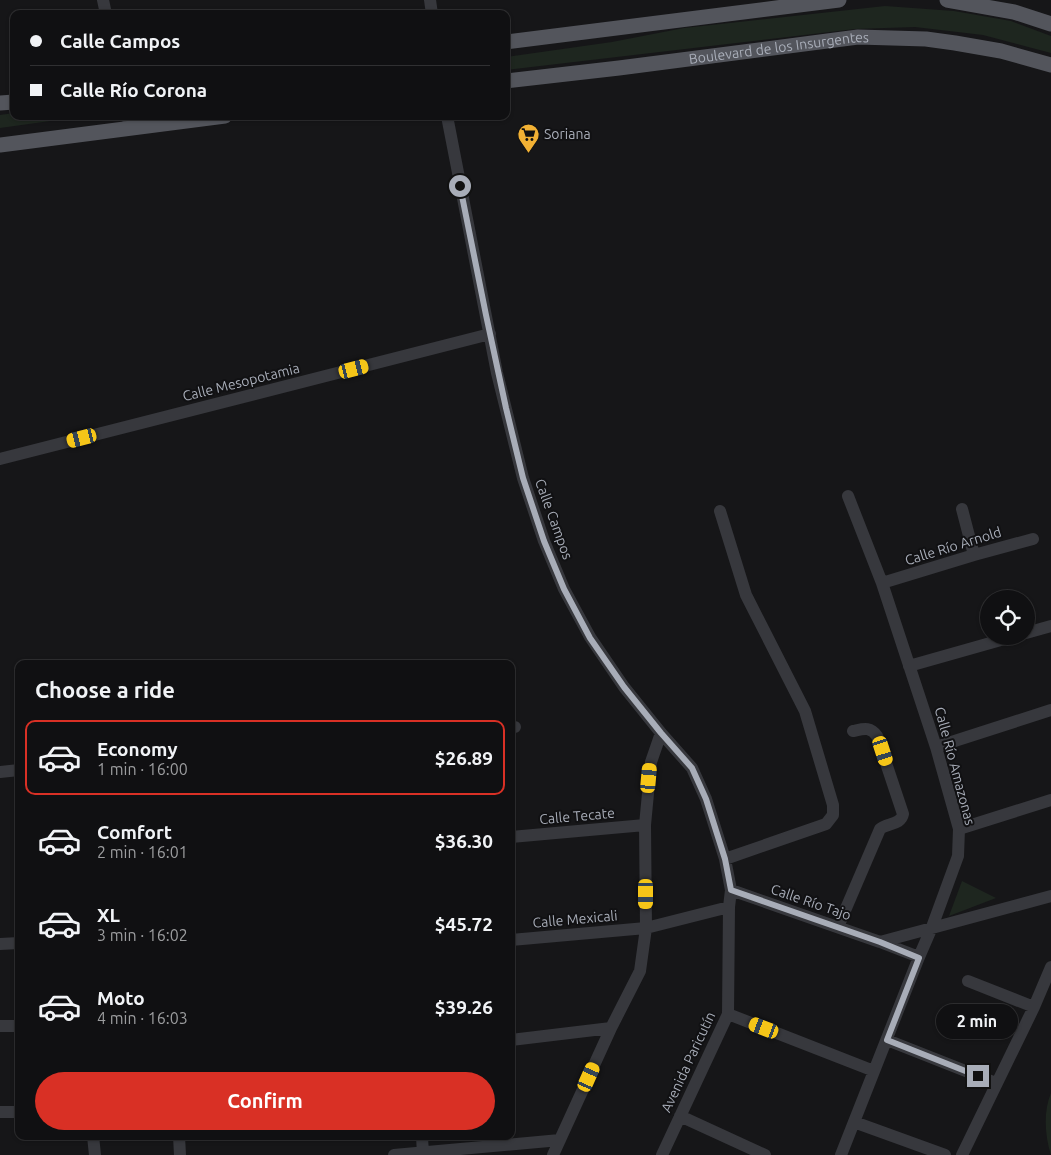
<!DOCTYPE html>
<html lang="en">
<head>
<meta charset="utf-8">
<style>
	body { margin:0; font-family:Ubuntu,sans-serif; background:#1e1e20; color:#f1f3f6; height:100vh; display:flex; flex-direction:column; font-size:19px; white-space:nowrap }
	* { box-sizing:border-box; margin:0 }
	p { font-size:16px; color:#9c9d9f }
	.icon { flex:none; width:28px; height:28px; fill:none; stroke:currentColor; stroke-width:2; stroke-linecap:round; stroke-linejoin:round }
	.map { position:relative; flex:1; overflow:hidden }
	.side { position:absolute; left:15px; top:660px; width:500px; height:480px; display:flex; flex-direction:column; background:#101012; border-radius:10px; box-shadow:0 1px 4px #0004,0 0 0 1px #303032 }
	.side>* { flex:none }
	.guide { position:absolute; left:10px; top:10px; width:500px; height:110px; border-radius:10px; box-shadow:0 1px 4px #0004,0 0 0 1px #303032; display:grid; align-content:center; height:110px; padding:0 20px; background:#101012 }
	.buttons { position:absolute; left:980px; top:590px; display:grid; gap:10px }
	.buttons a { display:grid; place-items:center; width:55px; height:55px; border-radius:50%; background:#101012; box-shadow:0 1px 4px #0004,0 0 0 1px #303032; font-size:25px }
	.end { position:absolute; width:22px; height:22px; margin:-11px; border:6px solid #a8adb8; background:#111; box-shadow:0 0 0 2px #111 }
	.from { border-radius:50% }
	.bubble { position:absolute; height:35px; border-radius:18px; background:#101012; box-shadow:0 1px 4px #0004,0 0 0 1px #303032; font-size:16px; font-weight:600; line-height:35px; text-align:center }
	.car { position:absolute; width:15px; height:30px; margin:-15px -8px; border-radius:6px; box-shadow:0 0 4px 1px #0007; background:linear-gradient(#f5c518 24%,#345 0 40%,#f5c518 0 76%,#345 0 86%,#f5c518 0) }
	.guide b { display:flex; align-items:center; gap:18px; height:48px; font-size:19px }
	.guide b+b { border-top:1px solid #303032 }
	.guide i { width:12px; height:12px; background:#f1f3f6 }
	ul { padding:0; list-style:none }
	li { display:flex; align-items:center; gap:15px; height:75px; margin:0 10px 8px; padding:0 10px; border:2px solid transparent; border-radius:10px }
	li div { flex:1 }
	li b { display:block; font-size:19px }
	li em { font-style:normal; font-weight:600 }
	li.selected { border-color:#d93025 }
	li>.icon { width:45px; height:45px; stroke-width:1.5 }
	h2 { padding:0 20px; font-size:22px; line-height:60px }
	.action { display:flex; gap:10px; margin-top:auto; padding:10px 20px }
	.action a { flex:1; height:58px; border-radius:30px; background:#d93025; color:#fff; font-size:20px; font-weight:600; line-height:58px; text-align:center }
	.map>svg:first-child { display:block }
	.green { fill:#1e261f }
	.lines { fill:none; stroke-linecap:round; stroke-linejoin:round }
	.minor { stroke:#37383d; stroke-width:12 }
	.major { stroke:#53555c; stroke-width:15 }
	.route { stroke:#a8adb8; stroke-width:6 }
	.labels { text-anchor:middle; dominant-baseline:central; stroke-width:4; stroke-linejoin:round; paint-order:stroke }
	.street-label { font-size:14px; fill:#a8adb8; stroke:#111113 }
	.poi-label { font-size:14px; fill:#a8adb8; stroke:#111113; text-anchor:start }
</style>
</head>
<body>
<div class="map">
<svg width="1051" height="1155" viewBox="0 0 1051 1155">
	<rect width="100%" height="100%" fill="#161618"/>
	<path class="green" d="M885 6 954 11 1011 21 1051 36V53L983 35 915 27 855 29 506 70V57L612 42 684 28Z
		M14 113V116H86L0 128V115Z
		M962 881 996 898 949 916Z
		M1051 1093V1155C1045 1136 1043 1112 1051 1093Z"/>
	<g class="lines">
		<path class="minor" d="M103 0 106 14
			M430 0 432 14
			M128 116 129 128
			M447 116 497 373 523 478 544 541 564 589 590 637 624 687 661 733 692 768 706 799 725 859 731 890 729 907 728 1014 662 1155
			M0 459 490 334
			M962 509 974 555
			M720 511 746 595 805 711 833 805V815L826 824 725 859
			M882 583 974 555 1033 539
			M1026 633 1051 626
			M909 666 1015 636
			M511 727H515
			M936 747 1051 710
			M0 772 19 770
			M959 829 1051 800
			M511 837 645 825
			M731 890 880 942 919 957
			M838 927 880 829C887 823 901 825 903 814L877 736C870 726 863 729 853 731
			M511 940 646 928 729 907
			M880 942 1051 896
			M0 944 19 943
			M968 981 1034 1007
			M728 1014 874 1071
			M0 1026H19
			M511 1040 611 1028
			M887 1040 996 1083
			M0 1112H19
			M680 1116 765 1155
			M854 1122 945 1155
			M93 1136 95 1155
			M179 1136 180 1155
			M422 1136 423 1155
			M394 1155 560 1140
			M553 1155 611 1028 640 971 646 928 645 825 651 762 661 733
			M841 1155 919 957 932 927 958 856 959 829 936 747 882 583 848 496
			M962 1155 1034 1007 1051 967"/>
		<g class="major">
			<path d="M947 0 1014 12 1051 24"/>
			<path d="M506 42 839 0"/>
			<path id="s1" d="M506 81 619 68 858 37 926 39 955 43 1001 51 1051 65"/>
			<path d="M0 103 14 102"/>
			<path d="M0 145 225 116"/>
		</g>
	</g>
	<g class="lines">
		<path class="route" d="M460 186 486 315 506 408 523 478 544 541 564 589 590 638 624 687 661 733 692 768 706 799 725 859 731 890 880 942 919 958 887 1040 978 1076"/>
	</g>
	<defs>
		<symbol id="supermarket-pin" viewBox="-11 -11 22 30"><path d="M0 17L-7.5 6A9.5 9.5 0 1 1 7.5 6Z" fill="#f2b134" stroke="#111113"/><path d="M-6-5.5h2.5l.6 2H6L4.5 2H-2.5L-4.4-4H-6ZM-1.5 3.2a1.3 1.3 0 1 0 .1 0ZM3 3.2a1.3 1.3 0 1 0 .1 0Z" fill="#111"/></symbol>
	</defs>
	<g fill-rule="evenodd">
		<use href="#supermarket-pin" x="516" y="122" width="25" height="34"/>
	</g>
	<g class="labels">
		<g class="street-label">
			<text stroke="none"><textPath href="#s1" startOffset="275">Boulevard de los Insurgentes</textPath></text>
			<text transform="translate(241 382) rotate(-14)">Calle Mesopotamia</text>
			<text transform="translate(554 519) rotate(70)">Calle Campos</text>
			<text transform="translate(953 546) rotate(-17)">Calle Río Arnold</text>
			<text transform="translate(955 766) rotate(75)">Calle Río Amazonas</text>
			<text transform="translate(577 816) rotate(-5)">Calle Tecate</text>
			<text transform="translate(811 902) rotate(19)">Calle Río Tajo</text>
			<text transform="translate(575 919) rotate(-5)">Calle Mexicali</text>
			<text transform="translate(688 1062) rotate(-65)">Avenida Paricutín</text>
		</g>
		<g class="poi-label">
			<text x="544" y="134">Soriana</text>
		</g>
	</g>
</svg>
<div class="buttons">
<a><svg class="icon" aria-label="locate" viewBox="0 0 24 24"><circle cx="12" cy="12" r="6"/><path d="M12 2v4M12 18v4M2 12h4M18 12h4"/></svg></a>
</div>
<i class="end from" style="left:460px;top:186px"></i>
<i class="end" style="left:978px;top:1076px"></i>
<div class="bubble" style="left:936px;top:1004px;width:82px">2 min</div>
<i class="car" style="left:354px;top:369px;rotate:76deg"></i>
<i class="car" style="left:82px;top:438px;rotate:256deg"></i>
<i class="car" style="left:883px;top:751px;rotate:162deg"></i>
<i class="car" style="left:649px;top:778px;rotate:5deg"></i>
<i class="car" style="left:646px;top:894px;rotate:180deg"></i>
<i class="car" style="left:764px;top:1028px;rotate:291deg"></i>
<i class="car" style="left:589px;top:1077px;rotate:24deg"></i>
<div class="guide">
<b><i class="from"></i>Calle Campos</b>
<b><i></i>Calle Río Corona</b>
</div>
<section class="side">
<h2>Choose a ride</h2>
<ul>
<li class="selected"><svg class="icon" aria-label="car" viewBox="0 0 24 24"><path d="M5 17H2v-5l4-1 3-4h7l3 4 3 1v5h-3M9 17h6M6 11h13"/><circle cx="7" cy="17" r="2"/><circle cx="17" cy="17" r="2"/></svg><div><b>Economy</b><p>1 min · 16:00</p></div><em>$26.89</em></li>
<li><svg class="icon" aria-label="car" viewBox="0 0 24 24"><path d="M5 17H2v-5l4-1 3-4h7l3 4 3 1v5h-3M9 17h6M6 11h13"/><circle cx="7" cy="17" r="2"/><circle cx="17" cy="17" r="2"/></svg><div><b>Comfort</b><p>2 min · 16:01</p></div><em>$36.30</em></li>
<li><svg class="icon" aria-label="car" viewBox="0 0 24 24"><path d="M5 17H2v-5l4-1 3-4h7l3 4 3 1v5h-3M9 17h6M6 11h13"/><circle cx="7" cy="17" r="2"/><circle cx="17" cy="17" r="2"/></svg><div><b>XL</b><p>3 min · 16:02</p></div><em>$45.72</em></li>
<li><svg class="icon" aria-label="car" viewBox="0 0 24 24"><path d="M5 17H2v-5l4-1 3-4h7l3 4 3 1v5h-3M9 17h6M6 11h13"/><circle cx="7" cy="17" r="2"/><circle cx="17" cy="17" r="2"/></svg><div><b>Moto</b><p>4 min · 16:03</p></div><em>$39.26</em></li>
</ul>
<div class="action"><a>Confirm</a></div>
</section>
</div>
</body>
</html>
